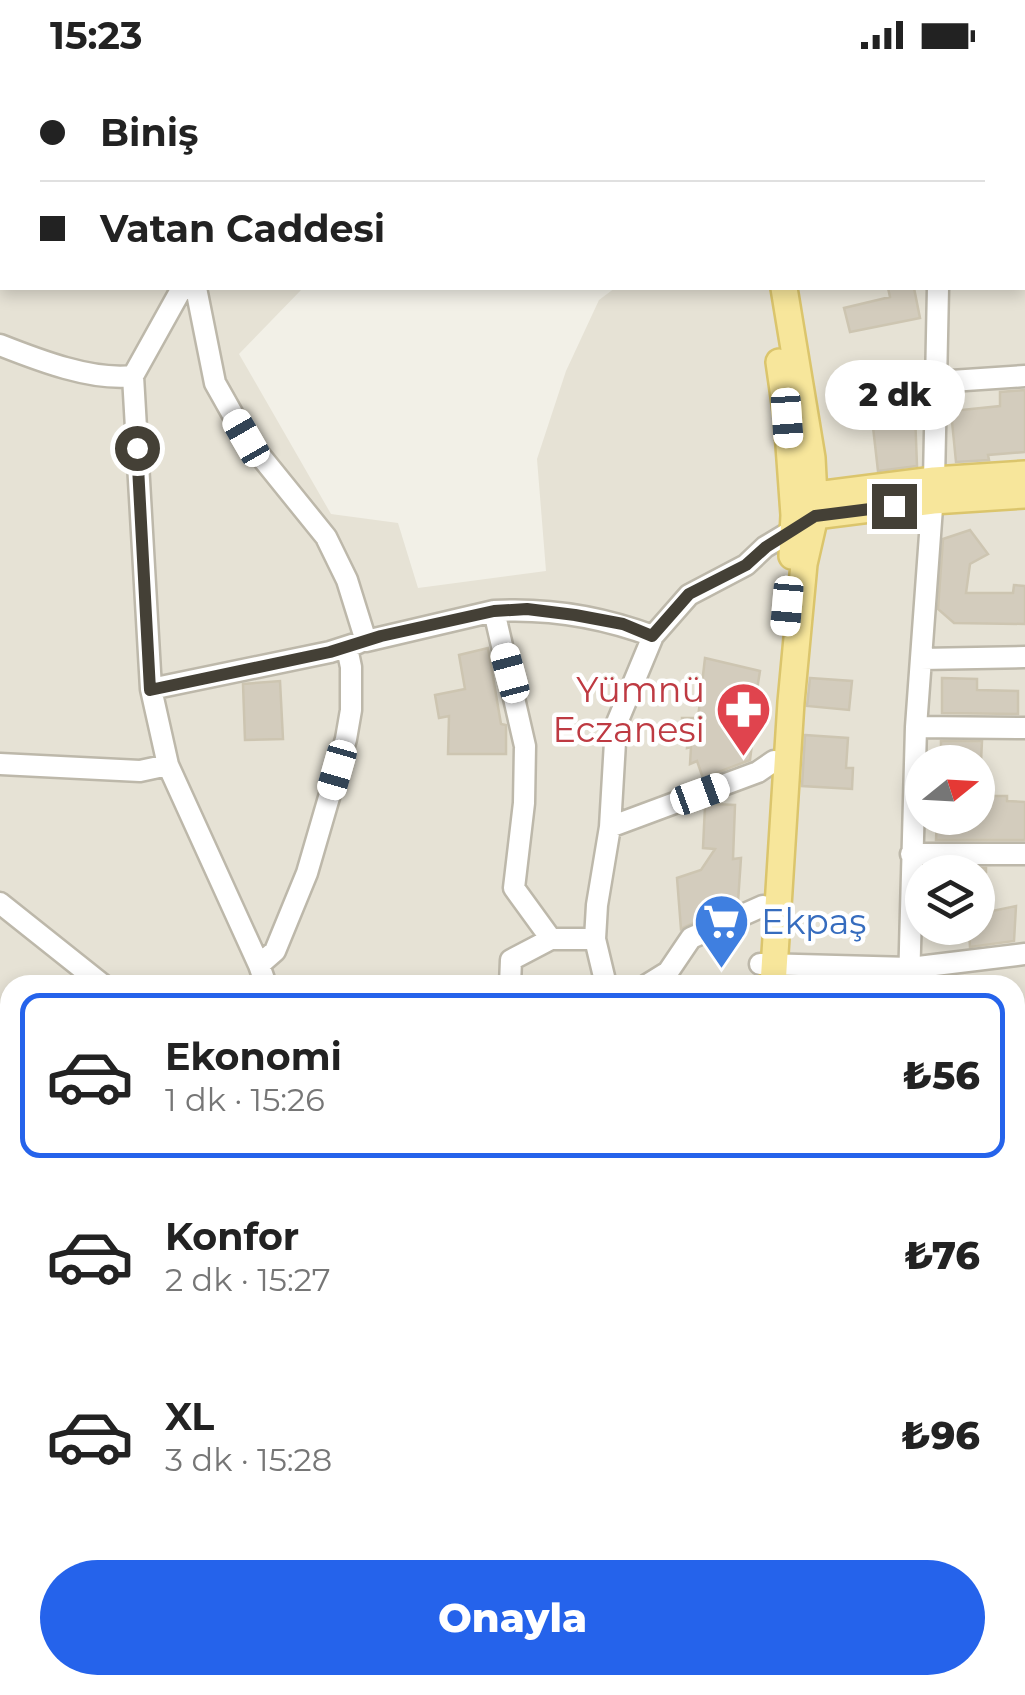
<!DOCTYPE html>
<html lang="tr">
<head>
<meta charset="utf-8">
<style>
	body { margin:0; font-family:Montserrat,sans-serif; background:#f6f6f6; color:#222; height:100vh; display:flex; flex-direction:column; font-size:38px; white-space:nowrap }
	* { box-sizing:border-box; margin:0 }
	p { font-size:32px; color:#767676 }
	.icon { flex:none; width:55px; height:55px; fill:none; stroke:currentColor; stroke-width:2; stroke-linecap:round; stroke-linejoin:round }
	.map { position:relative; flex:1; overflow:hidden }
	.side { position:absolute; left:0px; top:905px; width:1025px; height:720px; display:flex; flex-direction:column; background:#fff; border-radius:30px 30px 0 0; box-shadow:0 5px 15px #0003 }
	.side>* { flex:none }
	.guide { position:absolute; left:0px; top:0px; width:1025px; height:220px; box-shadow:0 5px 15px #0003; display:grid; align-content:center; height:220px; padding:0 40px; background:#fff }
	.needle { width:65px; rotate:72deg }
	.tools { position:absolute; left:905px; top:675px; display:grid; gap:20px }
	.tools a { display:grid; place-items:center; width:90px; height:90px; border-radius:50%; background:#fff; box-shadow:0 5px 15px #0003; font-size:50px }
	.end { position:absolute; width:45px; height:45px; margin:-22px; border:12px solid #444036; background:#fff; box-shadow:0 0 0 5px #fff }
	.from { border-radius:50% }
	.bubble { position:absolute; height:70px; border-radius:35px; background:#fff; box-shadow:0 5px 15px #0003; font-size:32px; font-weight:800; line-height:70px; text-align:center }
	.car { position:absolute; width:30px; height:60px; margin:-30px -15px; border-radius:12px; box-shadow:0 0 8px 2px #0007; background:linear-gradient(#fff 24%,#345 0 40%,#fff 0 76%,#345 0 86%,#fff 0) }
	.guide b { display:flex; align-items:center; gap:35px; height:95px; font-size:38px }
	.guide b+b { border-top:2px solid #e0e0e0 }
	.guide i { width:25px; height:25px; background:#222 }
	ul { padding:18px 0 0; list-style:none }
	li { display:flex; align-items:center; gap:30px; height:165px; margin:0 20px 15px; padding:0 20px; border:5px solid transparent; border-radius:20px }
	li div { flex:1 }
	li b { display:block; font-size:38px }
	li em { font-style:normal; font-weight:800 }
	li.on { border-color:#2563eb }
	li>.icon { width:90px; height:90px; stroke-width:1.5 }
	.cta { display:flex; gap:20px; margin-top:auto; padding:20px 40px }
	.cta a { flex:1; height:115px; border-radius:60px; background:#2563eb; color:#fff; font-size:40px; font-weight:800; line-height:115px; text-align:center }
	.status { display:flex; justify-content:space-between; align-items:center; height:70px; padding:0 50px; background:#fff; direction:ltr }
	.status svg { height:28px; fill:currentColor }
	.map>svg:first-child { display:block }
	.residential { fill:#e6e2d5; fill-rule:evenodd }
	.green { fill:#c8e4b2 }
	.building { fill:#d3ccbd; stroke:#cdc5b1; stroke-width:2.5 }
	.lines { fill:none; stroke-linecap:round; stroke-linejoin:round }
	.minor-casing { stroke:#bdb8aa; stroke-width:25 }
	.major-casing { stroke:#dbc56c; stroke-width:30 }
	.minor { stroke:#fff; stroke-width:20 }
	.major { stroke:#f7e69b; stroke-width:25 }
	.route { stroke:#444036; stroke-width:12 }
	.labels { text-anchor:middle; dominant-baseline:central; stroke-width:9; stroke-linejoin:round; paint-order:stroke }
	.health-label { font-size:35px; fill:#be3a42; stroke:#fff; text-anchor:end }
	.shop-label { font-size:35px; fill:#366cbe; stroke:#fff; text-anchor:start }
</style>
</head>
<body>
<div class="status"><b>15:23</b><svg viewBox="0 0 49 12"><path d="M0 12V9h3v3zM5 12V6h3v6zM10 12V3h3v9zM15 12V0h3v12zM26 1h20v11H26zM47 4h2v5h-2z"/></svg></div>
<div class="map">
<svg width="1025" height="1625" viewBox="0 0 1025 1625">
	<rect width="100%" height="100%" fill="#f2f0e7"/>
	<path class="residential" d="M0 0H306L308 2H2V218H303L239 284 331 444 398 453 418 518 546 501 537 389 566 301 599 230 615 218H1022V2H631V0H1025V1625H0ZM922 692H978V748H922ZM922 802H978V858H922ZM10 915H1015V1615H10Z"/>
	<path class="green" d="M1015 1189H1025V1238H1015Z"/>
	<path class="building" d="M888 218H914L920 248 850 262 844 238 890 227Z
		M919 297 918 344H915L917 396 878 401 873 357 885 355 888 303Z
		M1025 320V382L988 385 989 390 956 392 951 341 1000 336V322Z
		M970 460 988 484 970 494 966 523H1013L1014 515 1025 516V554L954 553 938 539 943 469Z
		M488 578 501 654 506 655V684H448L449 646 439 648 435 625 465 619 459 585Z
		M705 588 760 601 755 632H750L752 658H754L750 690 703 708 697 691 690 694 691 677 687 678 688 669H682V648H698Z
		M810 608 852 611 849 640 807 636Z
		M942 608 977 609V620L1018 621V644L942 643Z
		M280 611 283 669 245 670 243 614Z
		M805 665 848 668 846 698H853L852 719 802 716Z
		M941 671H982L981 692H941Z
		M978 726H1007V731L1025 732V770H936L937 748H978Z
		M712 734 735 735 733 789 741 788 738 832 681 859 677 808 701 800 715 779 703 778 705 736Z
		M934 798H986V802H934Z
		M1016 836 1014 871 970 877 969 858H978V844Z"/>
	<g class="lines">
		<defs>
			<path id="minor" d="M190 0 191 2
				M942 2V0
				M1022 139H1025
				M182 218 133 306 151 619 168 695 259 895 266 915
				M196 218 215 313 246 368 326 467 347 510 366 571 494 541 525 676 524 733 514 818 551 869H595L597 835 610 757 616 655 653 566 689 525 746 495 765 477 795 459
				M0 275C38 290 92 311 133 306
				M936 312 1025 306
				M494 541C548 538 602 547 653 566
				M921 589 1025 587
				M151 619 330 582 358 573
				M916 657 1025 658
				M0 694 140 701 168 695
				M610 757 758 702 774 691
				M911 784H1025
				M0 833 103 915
				M595 869 606 915
				M760 894 910 898 1025 884
				M259 895 275 881 307 803 346 669 351 640V597L347 578
				M510 915 511 890 551 869
				M647 915 668 902 691 868 763 836
				M909 915 916 657 934 410 938 218
				M1015 958H1025
				M1015 1066H1025
				M1015 1178 1025 1177
				M1015 1252H1025
				M1015 1355 1025 1356
				M1015 1377H1025
				M0 1474 10 1477
				M1015 1554H1025
				M0 1569 10 1567
				M292 1615 295 1625
				M375 1616 451 1625
				M595 1625 604 1615
				M726 1625 806 1623 898 1617"/>
			<path id="major" d="M766 2V0
				M779 292 787 348 794 445 792 486
				M801 427 934 410 1025 404
				M804 454 815 446 933 431 1025 425
				M773 915 791 632 804 494 815 446 812 388 784 218
				M700 1615 701 1625"/>
		</defs>
		<use href="#minor" class="minor-casing"/>
		<use href="#major" class="major-casing"/>
		<use href="#minor" class="minor"/>
		<use href="#major" class="major"/>
	</g>
	<g class="lines">
		<path class="route" d="M137 378 150 620 330 582 381 566 494 541 527 539 575 545 623 554 652 566 689 524 746 495 766 477 815 446 894 436"/>
	</g>
	<defs>
		<symbol id="pharmacy-pin" viewBox="-11 -11 22 30"><path d="M0 17L-7.5 6A9.5 9.5 0 1 1 7.5 6Z" fill="#e0444e" stroke="#fff"/><path d="M-2-6h4v4h4v4h-4v4h-4v-4h-4v-4h4Z" fill="#fff"/></symbol>
		<symbol id="supermarket-pin" viewBox="-11 -11 22 30"><path d="M0 17L-7.5 6A9.5 9.5 0 1 1 7.5 6Z" fill="#3f7fe0" stroke="#fff"/><path d="M-6-5.5h2.5l.6 2H6L4.5 2H-2.5L-4.4-4H-6ZM-1.5 3.2a1.3 1.3 0 1 0 .1 0ZM3 3.2a1.3 1.3 0 1 0 .1 0Z" fill="#fff"/></symbol>
	</defs>
	<g fill-rule="evenodd">
		<use href="#pharmacy-pin" x="712" y="608" width="63" height="86"/>
		<use href="#supermarket-pin" x="690" y="820" width="63" height="86"/>
	</g>
	<g class="labels">
		<g class="health-label">
			<text x="705" y="619">Yümnü<tspan x="705" dy="40">Eczanesi</tspan></text>
		</g>
		<g class="shop-label">
			<text x="761" y="851">Ekpaş</text>
		</g>
	</g>
</svg>
<div class="tools">
<a><svg class="needle" viewBox="-14 -14 28 28"><path d="M0-13l5 13h-10z" fill="#e53935"/><path d="M0 13l5-13h-10z" fill="#767676"/></svg></a>
<a><svg class="icon" aria-label="layers" viewBox="0 0 24 24"><path d="M12 4l9 5-9 5-9-5zM3 14l9 5 9-5"/></svg></a>
</div>
<i class="end from" style="left:137px;top:378px"></i>
<i class="end" style="left:894px;top:436px"></i>
<div class="bubble" style="left:825px;top:290px;width:140px">2 dk</div>
<i class="car" style="left:787px;top:348px;rotate:176deg"></i>
<i class="car" style="left:246px;top:368px;rotate:330deg"></i>
<i class="car" style="left:787px;top:536px;rotate:185deg"></i>
<i class="car" style="left:510px;top:603px;rotate:345deg"></i>
<i class="car" style="left:337px;top:700px;rotate:196deg"></i>
<i class="car" style="left:700px;top:724px;rotate:70deg"></i>
<div class="guide">
<b><i class="from"></i>Biniş</b>
<b><i></i>Vatan Caddesi</b>
</div>
<section class="side">
<ul>
<li class="on"><svg class="icon" aria-label="car" viewBox="0 0 24 24"><path d="M5 17H2v-5l4-1 3-4h7l3 4 3 1v5h-3M9 17h6M6 11h13"/><circle cx="7" cy="17" r="2"/><circle cx="17" cy="17" r="2"/></svg><div><b>Ekonomi</b><p>1 dk · 15:26</p></div><em>₺56</em></li>
<li><svg class="icon" aria-label="car" viewBox="0 0 24 24"><path d="M5 17H2v-5l4-1 3-4h7l3 4 3 1v5h-3M9 17h6M6 11h13"/><circle cx="7" cy="17" r="2"/><circle cx="17" cy="17" r="2"/></svg><div><b>Konfor</b><p>2 dk · 15:27</p></div><em>₺76</em></li>
<li><svg class="icon" aria-label="car" viewBox="0 0 24 24"><path d="M5 17H2v-5l4-1 3-4h7l3 4 3 1v5h-3M9 17h6M6 11h13"/><circle cx="7" cy="17" r="2"/><circle cx="17" cy="17" r="2"/></svg><div><b>XL</b><p>3 dk · 15:28</p></div><em>₺96</em></li>
</ul>
<div class="cta"><a>Onayla</a></div>
</section>
</div>
</body>
</html>
